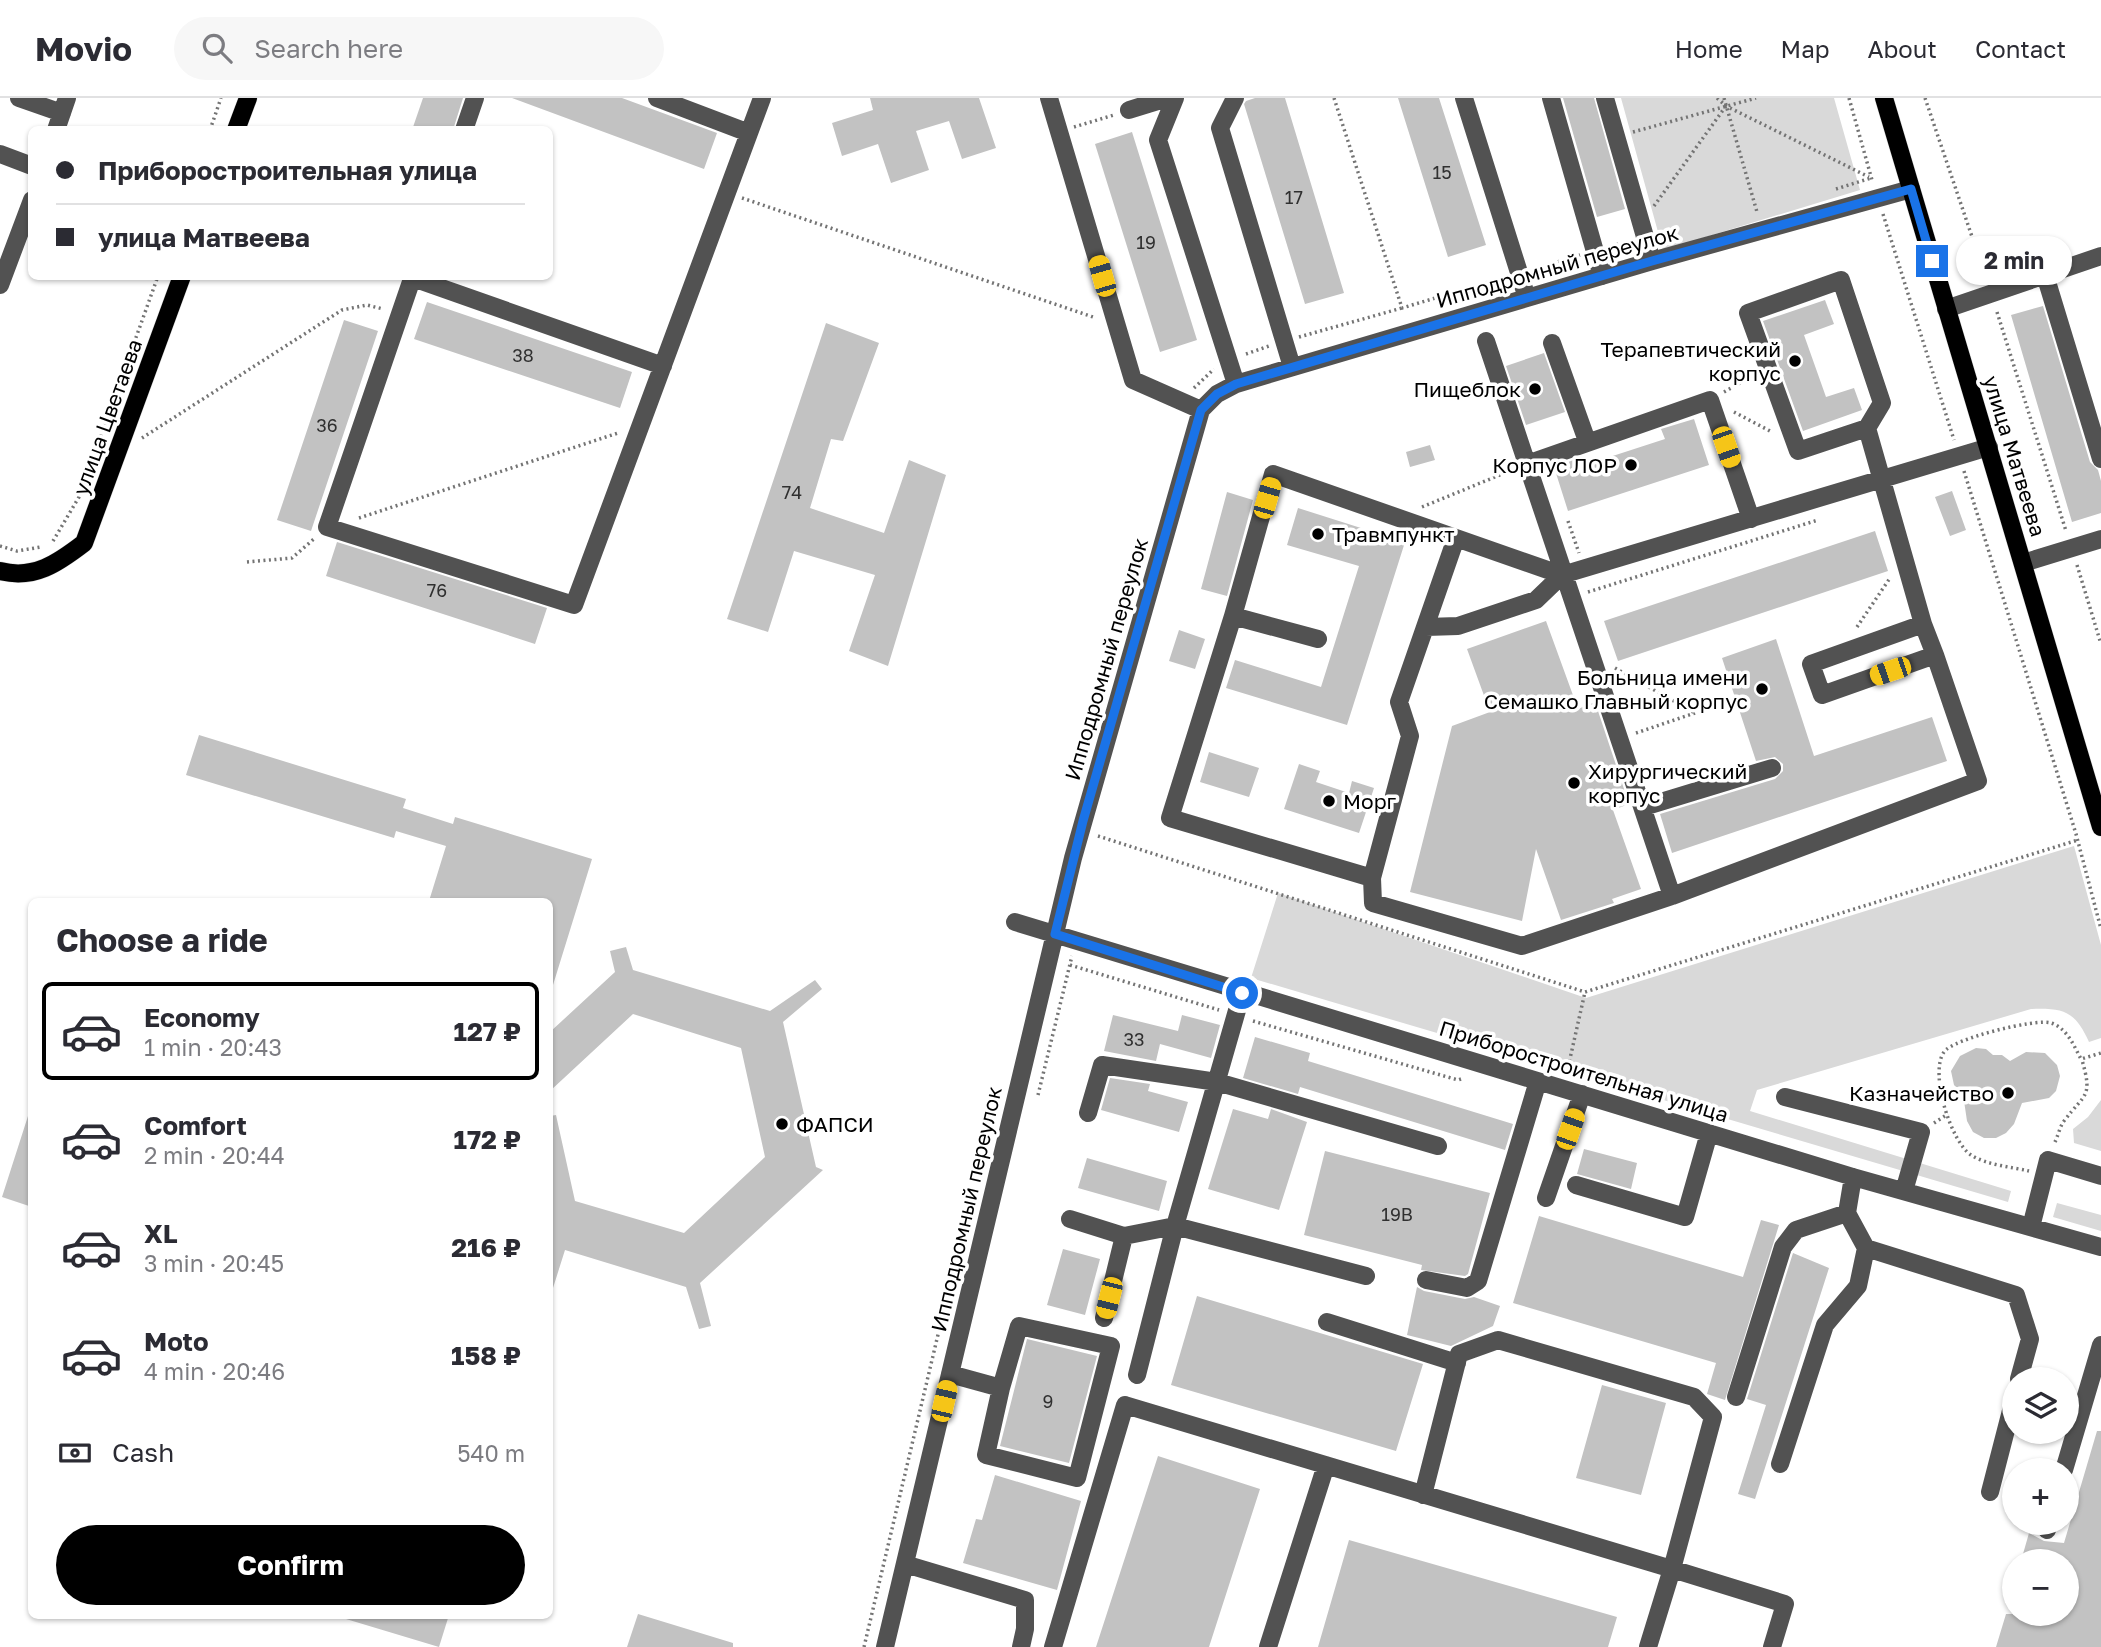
<!DOCTYPE html>
<html lang="en">
<head>
<meta charset="utf-8">
<style>
	body { margin:0; font-family:"Golos Text",sans-serif; background:#f7f7f7; color:#2b2b33; height:100vh; display:flex; flex-direction:column; font-size:26px; white-space:nowrap }
	* { box-sizing:border-box; margin:0 }
	p { font-size:23px; color:#7c7c81 }
	.icon { flex:none; width:38px; height:38px; fill:none; stroke:currentColor; stroke-width:2; stroke-linecap:round; stroke-linejoin:round }
	.map { position:relative; flex:1; overflow:hidden }
	.drawer { position:absolute; left:28px; top:800px; width:525px; height:721px; display:flex; flex-direction:column; background:#fff; border-radius:10px; box-shadow:0 2px 5px #0004 }
	.drawer>* { flex:none }
	.top-card { position:absolute; left:28px; top:28px; width:525px; height:154px; border-radius:10px; box-shadow:0 2px 5px #0004; display:grid; align-content:center; height:154px; padding:0 28px; background:#fff }
	.tools { position:absolute; left:2002px; top:1269px; display:grid; gap:14px }
	.tools a { display:grid; place-items:center; width:77px; height:77px; border-radius:50%; background:#fff; box-shadow:0 2px 5px #0004; font-size:35px }
	.end { position:absolute; width:32px; height:32px; margin:-16px; border:9px solid #1a73e8; background:#fff; box-shadow:0 0 0 4px #fff }
	.from { border-radius:50% }
	.bubble { position:absolute; height:49px; border-radius:24px; background:#fff; box-shadow:0 2px 5px #0004; font-size:23px; font-weight:700; line-height:49px; text-align:center }
	.car { position:absolute; width:21px; height:42px; margin:-21px -10px; border-radius:9px; box-shadow:0 0 5px 2px #0007; background:linear-gradient(#f5c518 24%,#345 0 40%,#f5c518 0 76%,#345 0 86%,#f5c518 0) }
	.top-card b { display:flex; align-items:center; gap:24px; height:66px; font-size:26px }
	.top-card b+b { border-top:2px solid #e1e1e2 }
	.top-card i { width:18px; height:18px; background:#2b2b33 }
	ul { padding:0; list-style:none }
	li { display:flex; align-items:center; gap:21px; height:98px; margin:0 14px 10px; padding:0 14px; border:4px solid transparent; border-radius:10px }
	li div { flex:1 }
	li b { display:block; font-size:26px }
	li em { font-style:normal; font-weight:700 }
	li.current { border-color:#000 }
	li>.icon { width:63px; height:63px; stroke-width:1.5 }
	h2 { padding:0 28px; font-size:32px; line-height:84px }
	.pay { display:flex; align-items:center; gap:18px; height:77px; padding:0 28px; font-size:26px }
	.pay p { margin-inline-start:auto }
	.cta { display:flex; gap:14px; margin-top:auto; padding:14px 28px }
	.cta a { flex:1; height:80px; border-radius:42px; background:#000; color:#fff; font-size:28px; font-weight:700; line-height:80px; text-align:center }
	header { display:flex; align-items:center; gap:42px; box-sizing:border-box; height:98px; padding:0 35px; background:#fff; border-bottom:2px solid #e1e1e2 }
	header strong { font-size:33px }
	nav { display:flex; gap:38px; margin-inline-start:auto; font-size:24px }
	.search { width:490px; height:63px; background:#f7f7f7; display:flex; align-items:center; gap:18px; box-sizing:border-box; padding:0 24px; border-radius:38px; color:#7c7c81; font-size:26px }
	.map>svg:first-child { display:block }
	.green { fill:#d9d9d9 }
	.building { fill:#c2c2c2 }
	.lines { fill:none; stroke-linecap:round; stroke-linejoin:round }
	.major-casing { stroke:#dbdbdb; stroke-width:19 }
	.path { stroke:#747474; stroke-width:3.5; stroke-dasharray:2 3.5; stroke-linecap:butt }
	.minor { stroke:#525252; stroke-width:18 }
	.major { stroke:#000; stroke-width:18 }
	.route { stroke:#1a73e8; stroke-width:9 }
	.poi-dot { fill:#000; stroke:#fff; stroke-width:2.5 }
	.labels { text-anchor:middle; dominant-baseline:central; stroke-width:7; stroke-linejoin:round; paint-order:stroke }
	.number-label { font-size:18px; fill:#303030 }
	.street-label { font-size:21px; fill:#000; stroke:#fff }
	.poi-label { font-size:21px; fill:#000; stroke:#fff; text-anchor:end }
</style>
</head>
<body>
<header>
<strong>Movio</strong>
<div class="search"><svg class="icon" aria-label="search" viewBox="0 0 24 24"><circle cx="10" cy="10" r="6"/><path d="M15 15l6 6"/></svg>Search here</div>
<nav><a>Home</a><a>Map</a><a>About</a><a>Contact</a></nav>
</header>
<div class="map">
<svg width="2101" height="1549" viewBox="0 0 2101 1549">
	<rect width="100%" height="100%" fill="#fff"/>
	<path class="green" d="M1621 0H1834L1860 92 1663 152Z
		M2074 748 2101 847V940L2089 944C2075 913 2064 910 2031 911L1757 992 1750 1013 2011 1093 2008 1104 1251 880 1278 795 1586 900Z
		M2101 1002V1053L2074 1045 2073 1031 2088 1019Z
		M2057 1105 2101 1117V1133L2053 1119Z"/>
	<path class="building" d="M423 0H463L453 32H412Z
		M512 0H622L717 35 704 71Z
		M870 0H979L996 50 962 61 949 23 916 33 929 72 891 85 878 46 842 58 832 25 873 12Z
		M1255 0H1285L1344 195 1305 206 1244 6 1246 3Z
		M1398 0H1439L1486 147 1448 159Z
		M1563 0H1594L1625 111 1597 119Z
		M1132 34 1197 242 1160 254 1095 46Z
		M1825 202 1834 226 1804 237 1826 299 1854 290 1862 312 1803 333 1763 223Z
		M427 204 632 274 620 310 414 241Z
		M2043 208 2090 364 2098 372 2101 383V415L2072 424 2011 217Z
		M344 222 378 233 311 433 277 422Z
		M826 225 879 245 843 343 831 341 810 410 884 435 909 362 946 377 888 568 849 553 875 477 794 453 768 534 727 521Z
		M1544 255 1565 314 1526 327 1506 268Z
		M1694 321 1709 367 1568 413 1554 369 1585 358 1588 366 1665 341 1661 331Z
		M1430 347 1435 362 1410 369 1406 354Z
		M1952 393 1966 432 1950 438 1935 399Z
		M1227 394 1253 402 1227 498 1201 491Z
		M1298 410 1405 444 1347 627 1226 590 1235 562 1321 589 1359 468 1287 447Z
		M1875 433 1888 473 1618 563 1604 523Z
		M337 444 547 510 535 546 326 478Z
		M1546 523 1578 611 1595 604 1629 706 1613 712 1641 791 1612 801 1614 805 1561 822 1536 751 1522 823 1410 794 1452 628 1490 614 1467 551Z
		M1179 532 1205 541 1195 571 1169 563Z
		M1776 541 1814 658 1932 619 1947 663 1672 755 1660 716 1775 681 1783 673V666L1775 659 1756 663 1722 560Z
		M199 637 406 701 403 710 453 726 455 719 592 761 553 887H550V803H429L446 748 396 733 394 740 186 677Z
		M1209 654 1259 670 1249 699 1200 684Z
		M1299 666 1320 673 1316 684 1349 695 1352 683 1374 690 1359 735 1284 711Z
		M626 849 633 872 770 913 815 882 822 891 783 924 816 1069 823 1072 700 1185 711 1228 699 1231 686 1189 565 1152 553 1190 550 1189V1018L556 1017 575 1103 684 1135 765 1059 741 950 633 916 550 993V934L615 874 610 853Z
		M1113 917 1178 933 1182 917 1220 927 1211 960 1160 946 1156 963 1104 953Z
		M1255 939 1310 955 1308 963 1513 1026 1505 1052 1300 989 1298 996 1243 980Z
		M1976 950 1986 951 1993 957H2002L2010 963 2026 954 2045 955 2057 967 2060 978 2056 993 2049 1000 2022 1005 2014 1026 2006 1035 1996 1040H1984L1973 1034 1967 1023 1963 996 1954 987 1951 973 1960 958Z
		M1110 980 1150 986 1148 993 1188 1004 1179 1034 1101 1012Z
		M1233 1011 1268 1021 1271 1011 1307 1024 1279 1112 1208 1091Z
		M28 1018H32V1109L2 1099Z
		M1584 1051 1637 1065 1631 1091 1577 1076Z
		M1325 1053 1490 1095 1468 1176 1465 1178 1421 1172 1422 1167 1304 1137Z
		M1087 1060 1167 1083 1159 1113 1078 1090Z
		M1539 1118 1743 1179 1761 1122 1779 1127 1725 1302 1707 1296 1716 1265 1513 1205Z
		M1063 1151 1100 1161 1085 1217 1047 1207Z
		M1793 1155 1829 1170 1755 1401 1738 1396 1766 1307 1747 1301Z
		M1417 1189 1424 1193 1465 1201 1474 1199 1500 1208 1493 1228 1451 1248 1407 1237Z
		M1197 1198 1423 1266 1396 1353 1171 1287Z
		M1027 1241 1097 1258 1069 1365 1000 1348Z
		M1602 1287 1666 1305 1641 1397 1576 1380Z
		M2097 1333H2101V1549H1996L2006 1516H2067V1463H2021L2029 1435 2044 1443 2064 1445Z
		M1158 1358 1260 1391 1209 1549H1096Z
		M995 1377 1081 1403 1057 1492 963 1465 976 1421 982 1422Z
		M1349 1442 1617 1519 1608 1549H1318Z
		M638 1516 733 1545V1549H627Z
		M347 1517H449L439 1549 346 1521Z"/>
	<g class="lines">
		<defs>
			<path id="major" d="M1884 0 2101 729
				M236 32 248 0
				M0 473C34 482 58 465 84 445L182 178"/>
		</defs>
		<use href="#major" class="major-casing"/>
		<path class="path" d="M1334 0 1402 210 1502 180
			M1717 0 1726 8 1869 79
			M1724 0 1757 114
			M1849 0 1872 82
			M1925 0 1986 180
			M1074 29 1114 17
			M210 32 221 0
			M1633 34 1756 0
			M1836 91 1871 80
			M742 100 1096 220
			M1654 108 1726 8
			M1883 116 1954 342
			M1611 148 1627 144
			M1537 170 1580 157
			M1997 214 2066 433
			M1299 239 1402 210
			M1246 256 1269 248
			M1194 290 1214 271
			M1724 294 1751 279
			M1734 314 1770 333
			M142 340 342 212 367 207 383 211
			M1964 373 2076 736 2101 831
			M1422 409 1512 372
			M359 420 618 335
			M1568 423 1579 455
			M53 443 79 399 158 178
			M0 448 17 453 41 449
			M247 464 292 460 315 440
			M2077 467 2101 546
			M1588 494 1818 422
			M1857 529 1890 480
			M1615 570 1695 615
			M1636 635 1695 615
			M1098 738 1585 894 2078 742
			M1070 867 1219 912
			M1253 923 1458 982 1464 980
			M1567 974 1585 894
			M1038 997 1072 858
			M1934 1025 1948 1016
			M2055 1044C2058 1038 2060 1028 2064 1023 2085 995 2093 1000 2082 962
			M2029 1073C2012 1069 1986 1067 1971 1057 1951 1044 1929 975 1944 954 1952 941 2036 920 2051 925 2067 930 2074 948 2081 961L2101 955
			M864 1549 941 1224"/>
		<path class="minor" d="M19 0 62 15
			M657 0 749 35
			M1049 0 1133 282 1201 312
			M1175 0 1158 42 1236 286
			M1235 0 1220 30 1292 269
			M1464 0 1527 200
			M1551 0 1602 178
			M1605 0 1652 163
			M1129 12 1168 0
			M56 32 67 0
			M464 32 475 0
			M0 56 32 68
			M2045 177 2101 361
			M413 178 327 429 574 507 762 0
			M413 180 663 268
			M0 187 32 102
			M1946 211 2101 158
			M1486 243 1527 366
			M1552 245 1587 343
			M1867 330 1798 353 1748 215 1841 182 1882 305 1867 330 1923 526 1811 566 1822 597 1935 557 1923 526
			M1456 440 1399 604 1410 638 1372 780 1373 805 1522 848 1672 798 1978 683 1935 557
			M2023 465 2101 441
			M1233 518 1170 720 1372 780
			M1426 529 1458 528 1536 502 1562 477
			M1318 541 1233 518 1273 376 1562 477 1989 349
			M1644 709 1772 670
			M1672 798 1527 366 1710 302 1751 421
			M1015 824 1853 1079 2101 1149
			M1242 895 1175 1128 1366 1178
			M1785 999 1921 1034 1904 1093
			M1088 1015 1102 967 1217 984 1438 1048
			M1576 1087 1685 1119 1709 1035
			M1546 1100 1582 996
			M1070 1121 1124 1138 1175 1128 1137 1277
			M2031 1129 2048 1062 2101 1078
			M1866 1150 2016 1197 2030 1241 2019 1281
			M1426 1182 1467 1190 1478 1183 1538 983
			M1104 1220 1124 1138
			M1327 1224 1457 1265
			M950 1276 1001 1290 986 1357 1077 1380 1111 1248 1019 1228 1001 1290
			M1736 1299 1783 1149 1796 1132 1847 1115 1853 1079
			M1780 1366 1825 1227 1858 1188 1866 1150 1847 1115
			M2064 1372 2101 1247
			M1990 1394 2014 1301
			M1423 1397 1459 1256 1498 1242 1694 1299 1713 1319 1672 1471 1785 1506 1772 1549
			M2047 1432 2049 1424
			M905 1466 1025 1502V1531L1021 1549
			M885 1549 1073 760 1201 312 1217 296 1236 286 1652 163 1911 91
			M1053 1549 1125 1307 1672 1471 1648 1549
			M1268 1549 1326 1367"/>
		<use href="#major" class="major"/>
	</g>
	<g class="lines">
		<path class="route" d="M1242 895 1055 836 1083 723 1201 312 1217 296 1236 286 1652 163 1911 91 1932 163"/>
	</g>
	<g class="poi-dot">
		<circle cx="1795" cy="263" r="7"/>
		<circle cx="1535" cy="291" r="7"/>
		<circle cx="1631" cy="367" r="7"/>
		<circle cx="1318" cy="436" r="7"/>
		<circle cx="1762" cy="591" r="7"/>
		<circle cx="1574" cy="685" r="7"/>
		<circle cx="1329" cy="703" r="7"/>
		<circle cx="2008" cy="995" r="7"/>
		<circle cx="782" cy="1026" r="7"/>
	</g>
	<g class="labels">
		<g class="number-label">
			<text x="1442" y="74">15</text>
			<text x="1294" y="99">17</text>
			<text x="1146" y="144">19</text>
			<text x="523" y="257">38</text>
			<text x="327" y="327">36</text>
			<text x="792" y="394">74</text>
			<text x="437" y="492">76</text>
			<text x="1134" y="941">33</text>
			<text x="1397" y="1116">19В</text>
			<text x="1048" y="1303">9</text>
		</g>
		<g class="street-label">
			<text transform="translate(1557 168) rotate(-16)">Ипподромный переулок</text>
			<text transform="translate(107 319) rotate(-70)">улица Цветаева</text>
			<text transform="translate(2015 358) rotate(73)">улица Матвеева</text>
			<text transform="translate(1106 561) rotate(-74)">Ипподромный переулок</text>
			<text transform="translate(1584 973) rotate(17)">Приборостроительная улица</text>
			<text transform="translate(966 1111) rotate(-77)">Ипподромный переулок</text>
		</g>
		<g class="poi-label">
			<text x="1781" y="251">Терапевтический<tspan x="1781" dy="24">корпус</tspan></text>
			<text x="1521" y="291">Пищеблок</text>
			<text x="1617" y="367">Корпус ЛОР</text>
			<text x="1332" y="436" text-anchor="start">Травмпункт</text>
			<text x="1748" y="579">Больница имени<tspan x="1748" dy="24">Семашко Главный корпус</tspan></text>
			<text x="1588" y="673" text-anchor="start">Хирургический<tspan x="1588" dy="24">корпус</tspan></text>
			<text x="1343" y="703" text-anchor="start">Морг</text>
			<text x="1994" y="995">Казначейство</text>
			<text x="796" y="1026" text-anchor="start">ФАПСИ</text>
		</g>
	</g>
</svg>
<div class="tools">
<a><svg class="icon" aria-label="layers" viewBox="0 0 24 24"><path d="M12 4l9 5-9 5-9-5zM3 14l9 5 9-5"/></svg></a>
<a>+</a>
<a>−</a>
</div>
<i class="end from" style="left:1242px;top:895px"></i>
<i class="end" style="left:1932px;top:163px"></i>
<div class="bubble" style="left:1956px;top:138px;width:116px">2 min</div>
<i class="car" style="left:1102px;top:178px;rotate:344deg"></i>
<i class="car" style="left:1726px;top:349px;rotate:161deg"></i>
<i class="car" style="left:1267px;top:400px;rotate:16deg"></i>
<i class="car" style="left:1890px;top:573px;rotate:251deg"></i>
<i class="car" style="left:1570px;top:1031px;rotate:19deg"></i>
<i class="car" style="left:1109px;top:1200px;rotate:194deg"></i>
<i class="car" style="left:944px;top:1303px;rotate:13deg"></i>
<div class="top-card">
<b><i class="from"></i>Приборостроительная улица</b>
<b><i></i>улица Матвеева</b>
</div>
<section class="drawer">
<h2>Choose a ride</h2>
<ul>
<li class="current"><svg class="icon" aria-label="car" viewBox="0 0 24 24"><path d="M5 17H2v-5l4-1 3-4h7l3 4 3 1v5h-3M9 17h6M6 11h13"/><circle cx="7" cy="17" r="2"/><circle cx="17" cy="17" r="2"/></svg><div><b>Economy</b><p>1 min · 20:43</p></div><em>127 ₽</em></li>
<li><svg class="icon" aria-label="car" viewBox="0 0 24 24"><path d="M5 17H2v-5l4-1 3-4h7l3 4 3 1v5h-3M9 17h6M6 11h13"/><circle cx="7" cy="17" r="2"/><circle cx="17" cy="17" r="2"/></svg><div><b>Comfort</b><p>2 min · 20:44</p></div><em>172 ₽</em></li>
<li><svg class="icon" aria-label="car" viewBox="0 0 24 24"><path d="M5 17H2v-5l4-1 3-4h7l3 4 3 1v5h-3M9 17h6M6 11h13"/><circle cx="7" cy="17" r="2"/><circle cx="17" cy="17" r="2"/></svg><div><b>XL</b><p>3 min · 20:45</p></div><em>216 ₽</em></li>
<li><svg class="icon" aria-label="car" viewBox="0 0 24 24"><path d="M5 17H2v-5l4-1 3-4h7l3 4 3 1v5h-3M9 17h6M6 11h13"/><circle cx="7" cy="17" r="2"/><circle cx="17" cy="17" r="2"/></svg><div><b>Moto</b><p>4 min · 20:46</p></div><em>158 ₽</em></li>
</ul>
<div class="pay"><svg class="icon" aria-label="cash" viewBox="0 0 24 24"><path d="M3 7h18v10H3z"/><circle cx="12" cy="12" r="2"/></svg>Cash<p>540 m</p></div>
<div class="cta"><a>Confirm</a></div>
</section>
</div>
</body>
</html>
